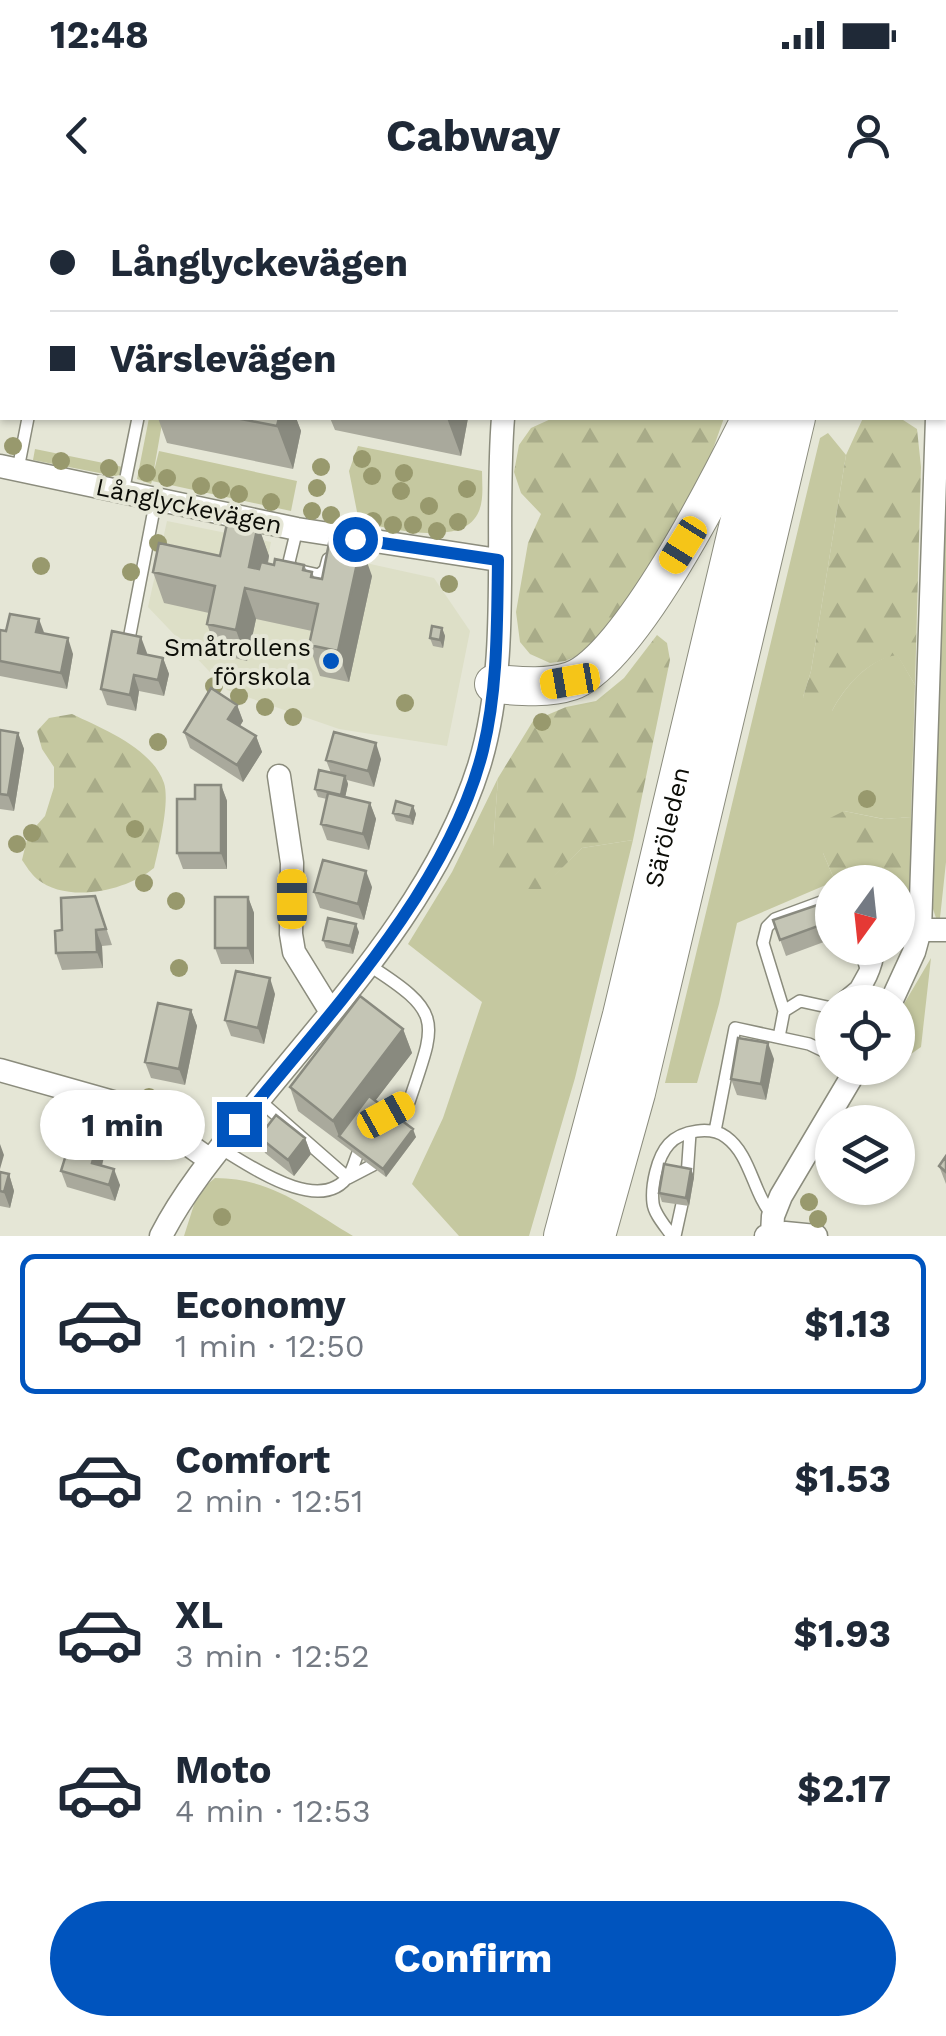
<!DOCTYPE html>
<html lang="en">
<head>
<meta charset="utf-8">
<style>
	body { margin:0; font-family:"Work Sans",sans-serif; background:#f6f6f7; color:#1f2937; height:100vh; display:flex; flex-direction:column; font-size:38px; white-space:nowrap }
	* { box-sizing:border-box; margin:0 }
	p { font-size:32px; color:#747a83 }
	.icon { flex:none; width:55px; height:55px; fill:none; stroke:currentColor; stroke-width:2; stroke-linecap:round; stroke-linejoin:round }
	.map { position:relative; height:1036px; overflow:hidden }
	.side { display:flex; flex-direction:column; background:#fff; flex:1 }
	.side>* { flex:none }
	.guide { position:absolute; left:0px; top:0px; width:948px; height:220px; box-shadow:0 2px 8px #0004; display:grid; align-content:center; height:220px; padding:0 50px; background:#fff }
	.needle { width:65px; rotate:195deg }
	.controls { position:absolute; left:815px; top:665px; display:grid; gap:20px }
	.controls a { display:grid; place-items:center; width:100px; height:100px; border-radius:50%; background:#fff; box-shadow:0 2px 8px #0004; font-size:50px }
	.end { position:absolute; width:45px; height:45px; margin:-22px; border:12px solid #0054be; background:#fff; box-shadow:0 0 0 5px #fff }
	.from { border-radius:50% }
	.bubble { position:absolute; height:70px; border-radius:35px; background:#fff; box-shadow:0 2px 8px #0004; font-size:32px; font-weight:700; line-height:70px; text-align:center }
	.car { position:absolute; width:30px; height:60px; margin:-30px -15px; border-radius:12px; box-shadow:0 0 8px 2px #0007; background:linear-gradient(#f5c518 24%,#345 0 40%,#f5c518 0 76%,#345 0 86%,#f5c518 0) }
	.guide b { display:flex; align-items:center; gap:35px; height:95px; font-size:38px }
	.guide b+b { border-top:2px solid #e0e1e3 }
	.guide i { width:25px; height:25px; background:#1f2937 }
	ul { padding:18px 0 0; list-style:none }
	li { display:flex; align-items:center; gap:30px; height:140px; margin:0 20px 15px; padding:0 30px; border:5px solid transparent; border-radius:15px }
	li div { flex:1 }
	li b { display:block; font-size:38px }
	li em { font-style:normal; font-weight:700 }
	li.current { border-color:#0054be }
	li>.icon { width:90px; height:90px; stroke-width:1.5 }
	.button { display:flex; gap:20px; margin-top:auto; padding:20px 50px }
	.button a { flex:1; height:115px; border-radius:60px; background:#0054be; color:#fff; font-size:40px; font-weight:700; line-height:115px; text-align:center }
	.status { display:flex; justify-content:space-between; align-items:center; height:70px; padding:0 50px; background:#fff; direction:ltr }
	.status svg { height:28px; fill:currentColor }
	header { display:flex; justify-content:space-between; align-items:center; height:130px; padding:0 50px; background:#fff; font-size:45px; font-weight:700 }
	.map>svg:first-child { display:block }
	.built { fill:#dddfc7 }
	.green { fill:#c5c8a0 }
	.forest { fill:url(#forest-firs) }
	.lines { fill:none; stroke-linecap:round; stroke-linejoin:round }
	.service-casing { stroke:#8b8c7d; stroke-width:14 }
	.minor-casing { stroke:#8b8c7d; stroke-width:25 }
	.primary-casing { stroke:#8b8c7d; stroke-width:40 }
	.service { stroke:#fff; stroke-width:11 }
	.minor { stroke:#fff; stroke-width:22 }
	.primary { stroke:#fff; stroke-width:38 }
	.tree { fill:#98996d }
	.wall { fill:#a9a99c }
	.shaded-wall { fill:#898a7f }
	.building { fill:#c4c5b5; stroke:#898a7f; stroke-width:2.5 }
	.route { stroke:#0054be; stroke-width:12 }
	.poi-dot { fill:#0054be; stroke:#e5e6d6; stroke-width:4 }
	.labels { text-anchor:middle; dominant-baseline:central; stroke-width:8; stroke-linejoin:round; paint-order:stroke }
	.street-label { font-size:25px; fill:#0c0d07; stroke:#e5e6d6 }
	.poi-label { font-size:25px; fill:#0c0d07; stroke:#e5e6d6; text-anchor:end }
</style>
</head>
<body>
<div class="status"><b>12:48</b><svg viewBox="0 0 49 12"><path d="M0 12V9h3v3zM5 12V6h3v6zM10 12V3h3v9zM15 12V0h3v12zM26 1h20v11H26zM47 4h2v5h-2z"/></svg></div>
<header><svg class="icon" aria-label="back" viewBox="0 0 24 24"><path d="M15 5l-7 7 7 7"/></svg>Cabway<svg class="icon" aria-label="person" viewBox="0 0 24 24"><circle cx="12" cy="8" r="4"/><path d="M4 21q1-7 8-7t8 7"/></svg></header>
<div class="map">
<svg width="946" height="1036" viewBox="0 0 946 1036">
	<defs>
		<pattern id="forest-firs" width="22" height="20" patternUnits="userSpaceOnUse" patternTransform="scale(2.5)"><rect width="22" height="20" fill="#c5c8a0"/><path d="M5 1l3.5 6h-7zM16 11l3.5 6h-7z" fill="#a8ab88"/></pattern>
	</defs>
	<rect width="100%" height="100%" fill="#e5e6d6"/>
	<path class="built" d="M167 321 271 342 260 397 343 358 434 378 470 431 447 546 339 529 227 490 148 407Z"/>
	<path class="green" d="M946 164V662L940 718H936L933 709Z
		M149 218H163L153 275 159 251 297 281 291 311 152 281 151 284 137 279Z
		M828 233 846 255 811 471 803 497 832 511C845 486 869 459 897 454L915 485 911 617 884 619 844 611 823 653 835 681 737 723 719 804 697 883H665L820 238Z
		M358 246 482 271C482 284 484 299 479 311 464 349 389 328 359 322L349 271Z
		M35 249 123 267 120 277 33 260Z
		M498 578 493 647 541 688 582 648 633 640 575 878 529 1036H459L412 984 443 918 482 802 408 744 452 672Z
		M931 758 921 847 901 861 898 858V814Z
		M215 978C271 978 306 1008 353 1036H184L198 992Z"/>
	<path class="forest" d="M553 218H724L702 280 667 348 612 424 584 453 565 461 550 463 530 454 520 442 516 412 528 343 541 314 521 293 514 272 519 245 531 228Z
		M863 218H900L917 229 921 267 915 485 897 455C869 459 845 486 832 511L814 512 803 497 811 471 846 255Z
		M657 435 667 443 670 460 633 640 582 648 541 689H502L493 647 498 578 533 521 566 507 596 501 624 478Z
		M72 514C103 529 152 548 164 583 170 602 159 647 154 668 126 691 68 704 37 679 31 674 26 666 22 660L28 635 45 616 54 587V567L42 549 37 531 49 518Z
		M844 611 883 619 911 617 912 714 902 747H898L900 691 892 676 878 671 835 681 823 653 824 621Z"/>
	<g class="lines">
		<defs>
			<path id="service" d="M71 2 72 0
				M182 2V0
				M18 269 28 218
				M123 292 138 218
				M297 329 289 362 292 369 319 375 325 370 328 359
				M130 434 156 299
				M370 766C445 814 436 821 409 902L386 915
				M838 802 856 787 866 769 860 748
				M853 802C868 789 877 767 879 748
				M784 811 800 801 832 808
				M779 837 784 811 763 743 767 727 775 719 832 698
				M259 900 348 978 373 965
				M715 931 735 828 809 844 832 855
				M220 948C249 965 321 1017 349 975 353 969 355 960 358 953
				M687 977 690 933
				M672 1036C666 1027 654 1014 653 1003 651 986 657 957 669 944 682 930 711 926 726 937 751 955 753 994 773 1016
				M675 1036 682 1004"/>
			<path id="minor" d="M545 2V0
				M941 2V0
				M0 266 297 329 498 360
				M279 576 292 663 291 734 294 752 331 812
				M920 730H946
				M891 802 914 752 920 730 937 218
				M0 870 138 909 210 960
				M772 1034 773 1016 781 996 857 868
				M161 1036C185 989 220 948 254 906 339 801 437 698 479 566 512 460 494 328 503 218
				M766 1036 785 1033 816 1036"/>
			<g id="primary">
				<path d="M814 2 815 0"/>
				<path d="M844 2V0"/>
				<path d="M494 484C519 486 547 489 571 481 629 461 719 282 748 224"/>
				<path id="s1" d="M563 1036 622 815 764 218"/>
				<path d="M596 1036 636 893 796 218"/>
			</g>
		</defs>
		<use href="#service" class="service-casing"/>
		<use href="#minor" class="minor-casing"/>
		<use href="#primary" class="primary-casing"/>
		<use href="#service" class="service"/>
		<use href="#minor" class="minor"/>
		<use href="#primary" class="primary"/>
	</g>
	<g class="tree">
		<circle cx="13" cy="246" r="9"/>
		<circle cx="362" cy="259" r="9"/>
		<circle cx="61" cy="261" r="9"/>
		<circle cx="321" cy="267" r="9"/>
		<circle cx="109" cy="268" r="9"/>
		<circle cx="147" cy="273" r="9"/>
		<circle cx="404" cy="273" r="9"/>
		<circle cx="372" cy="276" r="9"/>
		<circle cx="167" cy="278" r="9"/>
		<circle cx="201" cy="286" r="9"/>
		<circle cx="317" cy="288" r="9"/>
		<circle cx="467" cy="289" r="9"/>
		<circle cx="221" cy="290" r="9"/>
		<circle cx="401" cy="291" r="9"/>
		<circle cx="239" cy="294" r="9"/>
		<circle cx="271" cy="302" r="9"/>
		<circle cx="429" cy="306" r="9"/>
		<circle cx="312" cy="311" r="9"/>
		<circle cx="331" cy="315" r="9"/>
		<circle cx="373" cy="321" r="9"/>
		<circle cx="458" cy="322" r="9"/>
		<circle cx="393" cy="325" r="9"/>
		<circle cx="413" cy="325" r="9"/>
		<circle cx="437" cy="331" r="9"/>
		<circle cx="158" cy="343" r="9"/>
		<circle cx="41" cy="366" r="9"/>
		<circle cx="131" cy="372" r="9"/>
		<circle cx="449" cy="384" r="9"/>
		<circle cx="214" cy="486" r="9"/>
		<circle cx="239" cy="496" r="9"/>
		<circle cx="405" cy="503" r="9"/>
		<circle cx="265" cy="507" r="9"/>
		<circle cx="293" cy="517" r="9"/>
		<circle cx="542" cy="522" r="9"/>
		<circle cx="158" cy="542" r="9"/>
		<circle cx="867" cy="599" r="9"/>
		<circle cx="135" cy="629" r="9"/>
		<circle cx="32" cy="633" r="9"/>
		<circle cx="17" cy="644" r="9"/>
		<circle cx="144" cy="683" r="9"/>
		<circle cx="176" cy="701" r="9"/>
		<circle cx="179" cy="768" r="9"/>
		<circle cx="149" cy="897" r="9"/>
		<circle cx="809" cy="1002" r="9"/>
		<circle cx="222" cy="1017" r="9"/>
		<circle cx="818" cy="1019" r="9"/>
	</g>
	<path class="wall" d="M0 0H43V2H2V209H0Z
		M158 218H296L301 231 293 269 167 243Z
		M330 218H468L461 256 335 230Z
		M258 325 269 356 268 364 304 365 307 371 312 372 314 377 322 379 372 376 349 482 320 476 309 445 312 431 256 419 247 461 218 454 207 424 209 413 164 403 153 372 220 356Z
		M442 428 445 436 443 448 433 446 430 438Z
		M0 430 44 434 73 454 67 489 0 476Z
		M147 453 146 455 163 458 169 474 164 496 139 491 136 511 107 505 101 489Z
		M237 505 243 521 240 526 256 536 262 552 243 582 190 548 184 532Z
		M0 530 18 533 24 549 14 611 0 609Z
		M381 559 374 587 347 580 348 584 345 597 370 603 376 619 369 650 327 640 321 624 327 599 318 597 315 589 331 573 326 560Z
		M221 585 227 601V669H183L177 653 195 599Z
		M413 606 416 614 413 625 396 621 393 613Z
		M372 687 364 720 320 708 314 692Z
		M95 696 112 745 102 746 103 768 62 770 56 753 62 730Z
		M248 697 254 713V764H221L215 748Z
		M832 700V739L786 756 773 720Z
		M359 732 353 754 326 748 323 740Z
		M275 794 264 844 231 836 225 820Z
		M191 810 197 826 185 885 151 878 145 862Z
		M403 829 412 853 375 901 416 937 386 977 298 911 290 887Z
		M774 859 766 900 737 895 731 879Z
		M67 903 94 924 92 935 99 937 105 953 102 966 120 985 115 1001 67 987 61 971 73 932 69 931 64 915Z
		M259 937 305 938 311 954 294 976 265 953Z
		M946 956V984L939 966Z
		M691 969 694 977 689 1006 662 1002 659 993Z
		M0 972 9 974 14 991 10 1008 0 1006Z"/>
	<path class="shaded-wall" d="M488 0H512L511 2H487Z
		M2 89V209L0 203V101Z
		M279 218H296L301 231 293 269 277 226Z
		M447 218H468L461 256Z
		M258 325 269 356 261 392 249 367Z
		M361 345 372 376 349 482 338 451Z
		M245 388 256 419 247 461 236 430Z
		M39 419 45 435 36 432Z
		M442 428 445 436 443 448 440 440Z
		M141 437 147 453 143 469 138 453Z
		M68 438 73 454 67 489 61 473Z
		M163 458 169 474 164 496 158 480Z
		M134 475 139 491 136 511 130 495Z
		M237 505 243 521 234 535 228 519Z
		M18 533 24 549 14 611 8 595Z
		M256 536 262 552 243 582 237 565Z
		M376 543 381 559 374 587 368 571Z
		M345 576 348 584 344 603 341 595Z
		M221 585 227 601V669L221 653Z
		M370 603 376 619 369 650 363 634Z
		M413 606 416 614 413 625 410 617Z
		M366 671 372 687 364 720 358 704Z
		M248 697 254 713V764L248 748Z
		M356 724 359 732 353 754 350 746Z
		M96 730 102 746 103 768 97 752Z
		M270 778 275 794 264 844 258 828Z
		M191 810 197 826 185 885 179 869Z
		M403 829 412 853 345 940 339 936 342 944 333 921Z
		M768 843 774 859 766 900 761 884Z
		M89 908 94 924 91 937 85 921Z
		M413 929 416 937 386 977 383 969Z
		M99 937 105 953 98 979 92 963Z
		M305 938 311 954 294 976 288 960Z
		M0 944 4 955 0 969Z
		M114 969 120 985 115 1001 109 985Z
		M691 969 694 977 689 1006 686 998Z
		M9 974 14 991 10 1008 4 992Z"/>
	<path class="building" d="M192 0H314L323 2H191Z
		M357 0H488L487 2H362L356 1Z
		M0 13H2V89L0 101Z
		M236 218H279L277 226Z
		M228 319 258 325 249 367 259 369 261 362 274 365 275 359 304 365 303 370 312 372 311 377 322 379 330 338 361 345 338 451 309 445 318 404 245 388 236 430 207 424 215 386 153 372 159 343 220 356Z
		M10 414 39 419 36 432 68 438 61 473 0 461V430L6 431Z
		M432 426 442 428 440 440 430 438Z
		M112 431 141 437 138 453 163 458 158 480 134 475 130 495 101 489Z
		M211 488 237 505 228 519 256 536 237 565 184 532Z
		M0 530 18 533 8 595 0 594Z
		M334 532 376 543 368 571 326 560Z
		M319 570 345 576 341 595 315 589Z
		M195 585H221V653H177V599H195Z
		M328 593 370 603 363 634 321 624Z
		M396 601 413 606 410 617 393 613Z
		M323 660 366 671 358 704 314 692Z
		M95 696 106 729 96 730 97 752 56 753 55 731 62 730 61 698Z
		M215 697H248V748H215Z
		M832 700V721L780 740 773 720Z
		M328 718 356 724 350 746 323 740Z
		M236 771 270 778 258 828 225 820Z
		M360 796 403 829 333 921 290 887Z
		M158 803 191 810 179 869 145 862Z
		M738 838 768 843 761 884 731 879Z
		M369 896 413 929 383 969 339 936Z
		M67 903 89 908 85 921 64 915Z
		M276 915 305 938 288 960 259 937Z
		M74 929 99 937 92 963 114 969 109 985 61 971Z
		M946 956V972L939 966Z
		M664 964 691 969 686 998 659 993Z
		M0 972 9 974 4 992 0 991Z"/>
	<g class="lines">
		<path class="route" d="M239 924C327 816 449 688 483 550 498 488 497 423 498 360L355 339"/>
	</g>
	<circle class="poi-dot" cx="331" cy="461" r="10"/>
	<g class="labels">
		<g class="street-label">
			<text transform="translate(189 306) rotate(12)">Långlyckevägen</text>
			<text stroke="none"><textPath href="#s1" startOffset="422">Säröleden</textPath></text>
		</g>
		<g class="poi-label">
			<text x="311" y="447">Småtrollens<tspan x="311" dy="29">förskola</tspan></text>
		</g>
	</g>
</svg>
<div class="controls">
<a><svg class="needle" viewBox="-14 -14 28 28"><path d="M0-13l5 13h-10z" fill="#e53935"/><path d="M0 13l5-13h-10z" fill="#747a83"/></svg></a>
<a><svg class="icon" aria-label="locate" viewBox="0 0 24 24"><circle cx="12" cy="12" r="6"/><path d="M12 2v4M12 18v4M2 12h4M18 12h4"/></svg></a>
<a><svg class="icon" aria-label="layers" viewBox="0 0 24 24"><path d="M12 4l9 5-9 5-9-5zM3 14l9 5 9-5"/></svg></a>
</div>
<i class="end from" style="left:355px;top:339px"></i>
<i class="end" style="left:239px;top:924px"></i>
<div class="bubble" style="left:40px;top:890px;width:165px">1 min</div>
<i class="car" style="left:683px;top:345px;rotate:212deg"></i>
<i class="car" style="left:570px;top:481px;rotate:260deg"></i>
<i class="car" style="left:292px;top:699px;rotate:0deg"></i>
<i class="car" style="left:386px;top:915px;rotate:61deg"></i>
<div class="guide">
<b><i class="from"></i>Långlyckevägen</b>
<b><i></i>Värslevägen</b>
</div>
</div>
<section class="side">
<ul>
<li class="current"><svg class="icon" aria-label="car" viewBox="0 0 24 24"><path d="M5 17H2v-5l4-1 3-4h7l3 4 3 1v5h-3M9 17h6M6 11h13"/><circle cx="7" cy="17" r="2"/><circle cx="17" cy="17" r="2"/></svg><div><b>Economy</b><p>1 min · 12:50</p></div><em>$1.13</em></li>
<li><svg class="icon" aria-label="car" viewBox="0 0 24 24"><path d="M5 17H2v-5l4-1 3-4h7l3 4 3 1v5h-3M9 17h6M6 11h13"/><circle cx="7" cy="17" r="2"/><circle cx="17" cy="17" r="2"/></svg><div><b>Comfort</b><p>2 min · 12:51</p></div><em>$1.53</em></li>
<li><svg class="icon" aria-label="car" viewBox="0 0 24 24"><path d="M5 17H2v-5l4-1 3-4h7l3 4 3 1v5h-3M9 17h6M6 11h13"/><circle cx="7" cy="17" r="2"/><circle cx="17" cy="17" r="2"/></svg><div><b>XL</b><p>3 min · 12:52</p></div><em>$1.93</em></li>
<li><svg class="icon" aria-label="car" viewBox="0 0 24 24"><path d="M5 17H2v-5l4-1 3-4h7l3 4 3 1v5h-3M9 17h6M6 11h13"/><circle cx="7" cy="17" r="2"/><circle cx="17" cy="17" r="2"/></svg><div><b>Moto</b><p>4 min · 12:53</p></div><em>$2.17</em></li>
</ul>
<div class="button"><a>Confirm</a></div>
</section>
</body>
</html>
